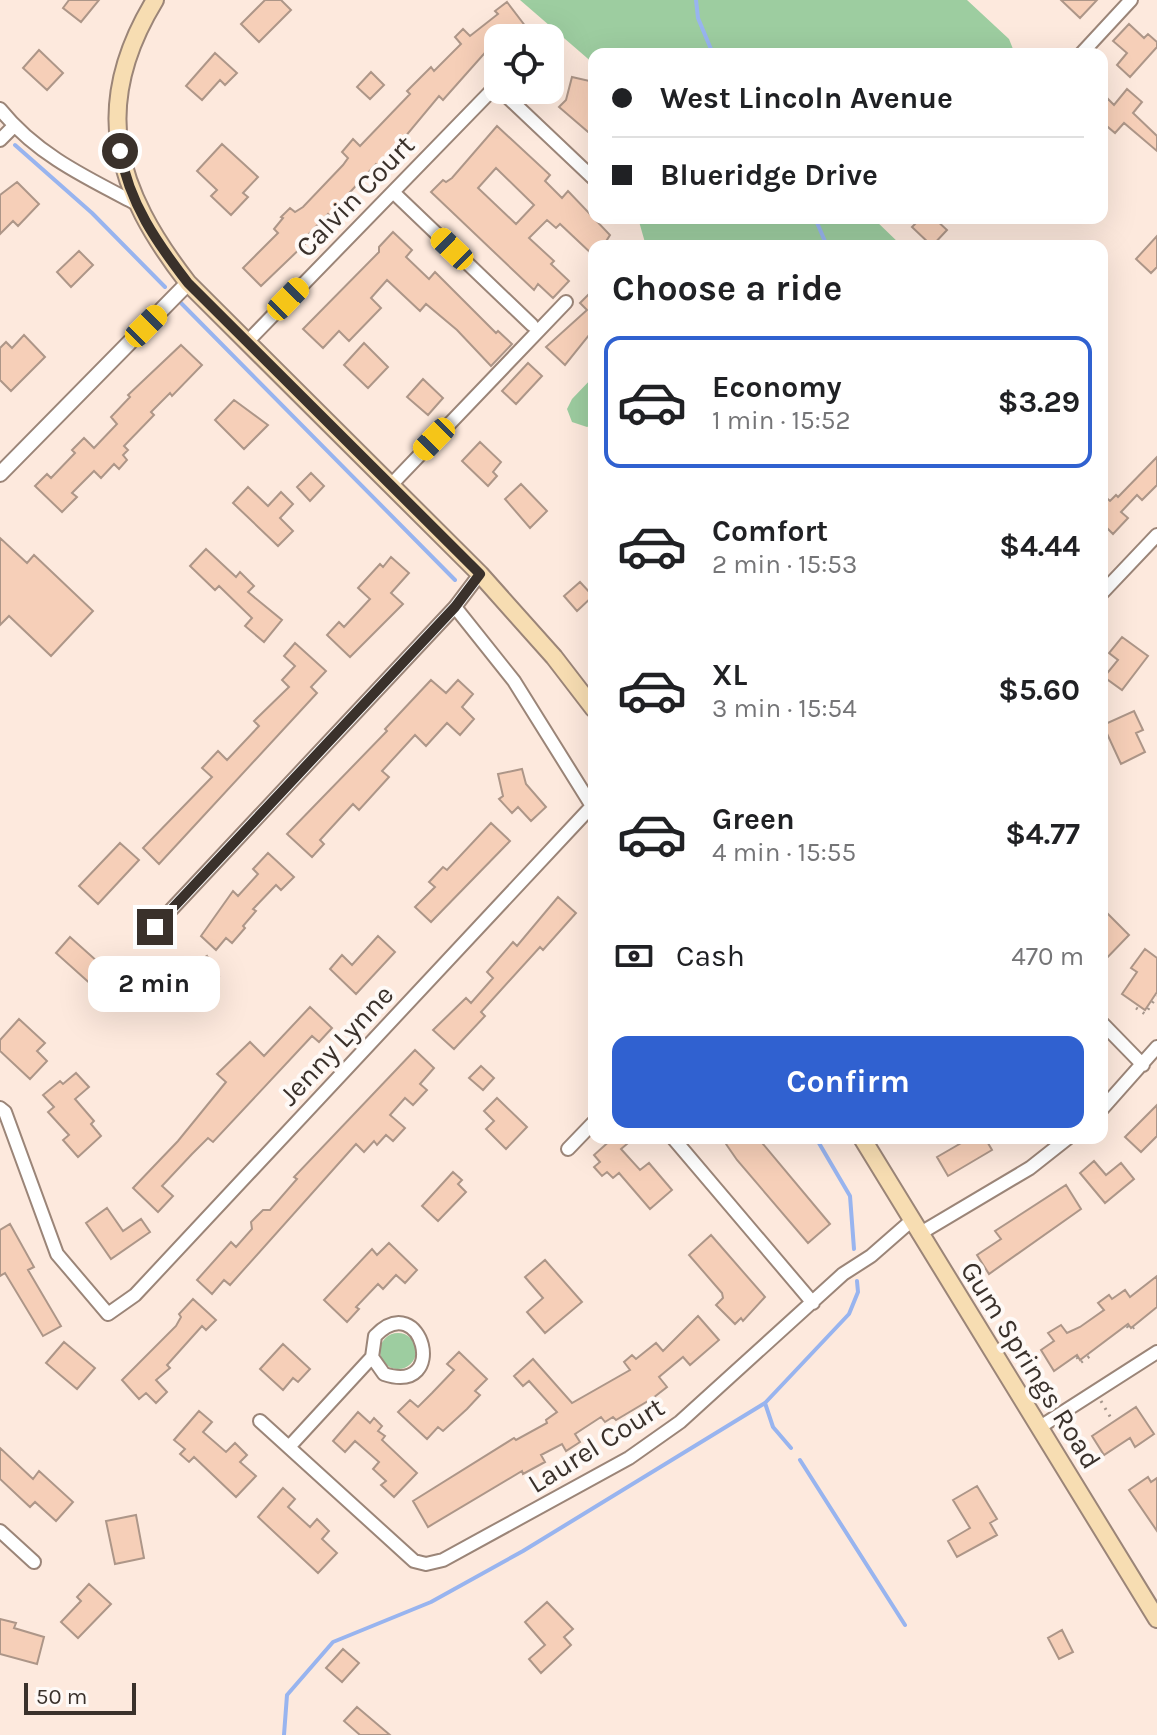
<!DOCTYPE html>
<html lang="en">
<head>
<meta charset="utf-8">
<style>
	body { margin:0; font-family:Karla,sans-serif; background:#f2f2f2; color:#202124; height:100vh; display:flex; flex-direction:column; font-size:30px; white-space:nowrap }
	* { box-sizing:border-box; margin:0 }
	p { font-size:26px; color:#757577 }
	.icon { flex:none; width:44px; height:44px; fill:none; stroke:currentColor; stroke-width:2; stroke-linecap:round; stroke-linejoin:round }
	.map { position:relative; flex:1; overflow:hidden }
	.side { position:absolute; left:588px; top:240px; width:520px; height:904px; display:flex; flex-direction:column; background:#fff; border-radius:16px; box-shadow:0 8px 32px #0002 }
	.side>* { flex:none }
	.banner { position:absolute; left:588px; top:48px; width:520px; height:176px; border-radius:16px; box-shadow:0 8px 32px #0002; display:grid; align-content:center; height:176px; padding:0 24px; background:#fff }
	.fabs { position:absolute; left:484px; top:24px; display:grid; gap:16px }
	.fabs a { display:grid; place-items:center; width:80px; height:80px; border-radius:16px; background:#fff; box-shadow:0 8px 32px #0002; font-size:40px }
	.scale { position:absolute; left:24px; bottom:20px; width:112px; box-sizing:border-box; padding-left:8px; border:4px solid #3a312b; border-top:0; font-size:22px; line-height:28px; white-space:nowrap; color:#3a312b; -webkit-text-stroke:6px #fef9f6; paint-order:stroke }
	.end { position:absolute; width:36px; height:36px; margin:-18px; border:10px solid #3a312b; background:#fff; box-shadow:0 0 0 4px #fff }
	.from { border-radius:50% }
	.bubble { position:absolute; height:56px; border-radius:16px; background:#fff; box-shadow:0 8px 32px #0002; font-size:26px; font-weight:700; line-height:56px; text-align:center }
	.car { position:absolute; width:24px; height:48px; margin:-24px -12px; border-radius:10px; box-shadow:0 0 6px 2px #0007; background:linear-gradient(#f5c518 24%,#345 0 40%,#f5c518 0 76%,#345 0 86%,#f5c518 0) }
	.banner b { display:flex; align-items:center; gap:28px; height:76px; font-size:30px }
	.banner b+b { border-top:2px solid #e0e0e0 }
	.banner i { width:20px; height:20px; background:#202124 }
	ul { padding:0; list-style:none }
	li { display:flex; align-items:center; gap:24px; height:132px; margin:0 16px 12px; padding:0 8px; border:4px solid transparent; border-radius:16px }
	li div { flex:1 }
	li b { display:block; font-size:30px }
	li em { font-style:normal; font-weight:700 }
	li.active { border-color:#3061d0 }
	li>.icon { width:72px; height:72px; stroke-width:1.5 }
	h2 { padding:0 24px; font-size:36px; line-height:96px }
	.pay { display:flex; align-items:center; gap:20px; height:88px; padding:0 24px; font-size:30px }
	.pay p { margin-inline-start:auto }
	.cta { display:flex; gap:16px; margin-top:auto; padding:16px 24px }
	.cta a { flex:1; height:92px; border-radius:16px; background:#3061d0; color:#fff; font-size:32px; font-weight:700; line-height:92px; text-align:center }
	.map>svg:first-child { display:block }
	.green { fill:#9dcda0 }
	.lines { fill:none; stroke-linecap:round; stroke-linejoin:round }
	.stream { stroke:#98b4ef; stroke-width:4 }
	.building { fill:#f6cfb8; stroke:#ad9688; stroke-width:2; fill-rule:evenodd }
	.minor-casing { stroke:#9b8578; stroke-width:16 }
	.tertiary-casing { stroke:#9b8578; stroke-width:18 }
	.secondary-casing { stroke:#9b8578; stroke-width:20 }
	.path { stroke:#a6978d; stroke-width:3; stroke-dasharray:2 6; stroke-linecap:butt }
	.minor { stroke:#fff; stroke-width:12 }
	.tertiary { stroke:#fff; stroke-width:14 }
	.secondary { stroke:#f7ddb2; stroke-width:16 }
	.route { stroke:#3a312b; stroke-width:10 }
	.labels { text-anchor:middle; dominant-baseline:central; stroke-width:8; stroke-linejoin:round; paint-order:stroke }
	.street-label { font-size:28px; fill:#3a312b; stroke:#fef9f6 }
</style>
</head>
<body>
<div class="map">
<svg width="1157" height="1735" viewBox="0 0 1157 1735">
	<rect width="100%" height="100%" fill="#fde9dd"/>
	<path class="green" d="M520 0H967L1009 39 1013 49 1010 54H594V64Z
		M638 218H873L902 246H646Z
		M594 376V424L587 427 572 422 567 409 572 399Z
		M380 1351a18 18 0 1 1 36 0a18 18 0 1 1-36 0Z"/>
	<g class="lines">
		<path class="stream" d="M696 0 698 18 713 54
			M15 145 92 213 165 287
			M815 218 827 246
			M180 302 455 580
			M594 743 590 750 594 758
			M816 1138 850 1196 854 1249
			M765 1403 773 1427 791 1448
			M800 1460 905 1625
			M284 1735 287 1695 333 1642 431 1602 523 1551 765 1403 849 1314 858 1292 857 1281"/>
	</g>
	<path class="building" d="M69 0H99L81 22 63 8Z
		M265 0H281L291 10 259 42 241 24Z
		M1061 0H1097L1080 18Z
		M507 2 526 27 511 38H498L443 100 439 96 380 167 376 164 340 203 343 206 331 217 328 214 306 237 309 240 261 286 243 268 278 233 274 229 283 218 281 217 290 208 295 212 303 207 343 165 348 158 342 152 353 139 360 146 410 94 407 91 431 67 434 71 461 44 455 37 463 29 470 36 498 14 495 11Z
		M1129 24 1144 38 1148 34 1157 42V47L1130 77 1117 65 1127 53 1113 41Z
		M39 50 63 73 47 90 23 68Z
		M215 53 237 73 225 85 220 80 202 100 186 86Z
		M371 72 384 85 370 99 357 87Z
		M572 77 594 82V137L559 107 566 100Z
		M1127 89 1142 102 1133 113 1157 136V151L1124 123 1115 133 1102 122V105L1108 99 1114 105Z
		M497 126 550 175 545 181 562 198 568 191 610 235 603 246H594V256L560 224 556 228 547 220 529 238 554 261 551 264 569 281 553 298 538 284 534 290 431 192 443 180 446 182 452 178ZM496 168 534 205 516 224 478 188Z
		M222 144 258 177 243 193 248 197 231 215 211 196 217 190 197 171Z
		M17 182 39 204 18 226 13 221 0 234V195Z
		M921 218H934L947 230 932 246 912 227Z
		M393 232 412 250 406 257 429 279 435 272 496 333 498 331 512 344 491 366 457 330 426 304 420 311 387 280 371 298 381 308 349 341 339 331 323 348 303 329 379 252V247Z
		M1157 236V267L1151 273 1136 259Z
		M79 251 93 265 71 287 57 272Z
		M594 289V329L565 365 546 347 587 310 580 303Z
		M24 335 45 357 11 391 0 380V348L6 342 12 348Z
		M364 343 388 367 368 388 344 365Z
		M181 345 202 365 172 396 170 393 151 412 154 415 124 446 128 450 123 455 127 460 119 469 114 464 101 478 94 471 72 493 77 497 62 512 35 486 47 474 51 478 75 453 72 450 84 438 94 448 117 424 111 417 130 397 128 395Z
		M528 363 542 376 516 404 502 391Z
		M423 379 443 398 428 415 407 397Z
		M234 400 268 425 244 449 215 420Z
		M480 442 501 462 493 472 497 476 488 486 462 461Z
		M1157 457V485L1142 500 1137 495 1121 512 1128 518 1113 534 1102 523V494L1110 501 1116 495 1118 497Z
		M311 473 324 486 310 501 297 487Z
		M521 484 547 511 530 528 505 499Z
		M248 487 268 506 281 492 293 504 280 518 293 531 278 546 233 503Z
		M0 538 27 563 34 555 93 611 51 656 9 616 0 625Z
		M206 549 236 577 240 572 254 586 248 592 282 620 264 642 245 626 252 618 219 586 215 590 190 566Z
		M391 557 409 573 391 593 403 604 350 657 327 635 339 622 344 627 370 599 358 588 380 564 383 567Z
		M580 582 593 596 577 611 564 596Z
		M1122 637 1148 656 1122 690 1104 677 1118 660 1109 653Z
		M295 643 326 671 311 687 317 693 159 864 143 848 212 777 202 768 218 751 227 760 259 726 254 721 289 687 282 680 295 666 284 656Z
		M431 680 446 693 458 680 473 694 462 707 474 719 460 735 447 723 426 746 415 735 382 771 389 777 359 810 353 804 320 840 324 844 312 857 287 834 387 731 385 729Z
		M1134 711 1143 730 1136 733 1145 752 1121 764 1103 725Z
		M522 769 526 784 546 807 531 821 518 807 512 813 499 799 503 796 498 774Z
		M491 823 510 841 431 922 415 907 435 887 429 882 443 867 447 870Z
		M120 843 139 860 98 904 79 886Z
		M268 853 294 877 281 890 276 885 253 909 256 911 243 926 245 928 232 943 226 938 216 950 201 936 233 891 238 896 258 874 253 869Z
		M558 897 576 913 543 950 540 947 481 1012 485 1016 454 1049 433 1030 466 998 471 1003 493 978 487 972 513 942 517 946Z
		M1102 908 1129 935 1102 963Z
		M378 936 395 952 356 994 330 969 342 955 352 965Z
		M70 937 117 979 103 995 56 953Z
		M1145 949 1157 958V992L1145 1010 1122 994 1137 972 1131 968Z
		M207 956 219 976 174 1004 162 984Z
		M310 1007 332 1028 319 1042 312 1036 213 1142 208 1138 192 1154 162 1186 173 1196 158 1212 133 1188 178 1141 226 1082 217 1074 250 1042 264 1056Z
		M19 1019 45 1043 37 1051 47 1061 30 1079 0 1051V1040Z
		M415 1050 434 1068 420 1084 427 1090 413 1105 405 1098 390 1115 405 1128 393 1141 386 1135 377 1145 374 1141 364 1152 356 1144 230 1285 224 1280 212 1294 197 1280 231 1242 236 1247 252 1229 251 1222 263 1210H270L297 1179 294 1177Z
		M481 1066 494 1078 483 1090 469 1078Z
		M76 1073 89 1087 75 1099 94 1121 91 1124 101 1136 78 1157 63 1140 69 1135 48 1112 54 1107 43 1095 60 1081 63 1084Z
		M497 1098 527 1127 506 1149 486 1129 494 1121 484 1111Z
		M1157 1105V1136L1141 1152 1125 1137Z
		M613 1138H634L621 1149 640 1170 649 1163 672 1190 650 1209 619 1173 613 1178 607 1172 602 1176 594 1167 600 1162 594 1155Z
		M733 1138H758L830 1224 808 1243 737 1160 726 1144Z
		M970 1138H985L992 1150 948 1176 937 1157Z
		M1094 1161 1106 1175 1121 1163 1134 1179 1105 1203 1080 1173Z
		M453 1172 462 1180 458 1184 466 1192 438 1221 422 1206Z
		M1066 1185 1081 1209 989 1274 977 1255 1001 1239 995 1231Z
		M107 1208 123 1231 141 1219 150 1232 111 1259 86 1223Z
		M10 1224 34 1267 28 1270 61 1326 43 1336 5 1273 0 1276V1230Z
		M711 1235 765 1297 743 1321 741 1318 735 1324 716 1305 723 1298 722 1293 689 1255Z
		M389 1243 417 1270 405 1283 396 1275 383 1289 378 1284 356 1307 359 1309 347 1322 324 1300 372 1249 377 1255Z
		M545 1260 582 1302 545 1333 527 1312 543 1298 525 1277Z
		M1157 1276V1307L1131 1328 1128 1324 1080 1360 1077 1355 1054 1371 1041 1350 1054 1341 1048 1333 1061 1325 1067 1333 1080 1327 1104 1310 1098 1303 1109 1295 1112 1299 1125 1290 1130 1297Z
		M193 1299 216 1320 206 1330 202 1326 167 1365 170 1368 156 1380 167 1392 156 1403 146 1393 139 1399 122 1380 176 1326 181 1317 179 1314Z
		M698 1316 719 1340 690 1365 683 1357 659 1377 667 1387 653 1398 616 1420 613 1417 605 1422 601 1417 575 1434 580 1442 566 1451 562 1444 541 1455 545 1462 523 1474 522 1471 428 1527 413 1501 514 1438 516 1440 547 1423 546 1420 557 1412 529 1381 523 1386 514 1376 533 1359 572 1403 630 1370 624 1362 632 1355 636 1359 656 1343 663 1351Z
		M64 1342 95 1368 77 1389 46 1363Z
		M283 1344 310 1369 298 1382 293 1378 283 1390 260 1369Z
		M459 1352 487 1379 475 1391 480 1395 467 1409 443 1431 438 1427 427 1439 398 1412 410 1400 418 1407 432 1393 454 1370 447 1364Z
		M1136 1407 1154 1434 1135 1447 1130 1438 1104 1455 1092 1436Z
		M199 1411 212 1422 203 1432 226 1452 235 1443 247 1455 240 1462 256 1476 236 1497 194 1457 189 1462 180 1454 185 1449 174 1440Z
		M358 1412 370 1423 374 1418 382 1426 378 1431 385 1436 382 1440 417 1473 394 1497 381 1485 386 1481 373 1469 379 1462 355 1441 345 1452 333 1441Z
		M0 1448 33 1479 39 1471 73 1502 56 1521 35 1502 30 1507 0 1479Z
		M1148 1477 1151 1482 1157 1478V1531L1129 1490Z
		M977 1486 997 1519 990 1523 997 1535 957 1557 948 1541 970 1528 953 1500Z
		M283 1488 295 1499 288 1507 310 1527 317 1519 329 1531 322 1539 337 1553 318 1573 258 1517Z
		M136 1515 144 1558 115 1564 106 1521Z
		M89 1584 111 1604 78 1638 61 1622 81 1601 77 1597Z
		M547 1602 573 1629 564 1637 571 1645 541 1673 529 1659 545 1645 525 1622Z
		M0 1619 16 1623 14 1628 44 1637 37 1664 0 1654Z
		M1062 1630 1073 1652 1059 1659 1048 1638Z
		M343 1649 359 1663 342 1682 326 1668Z
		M357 1707 390 1735H360L344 1721Z"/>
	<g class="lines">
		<defs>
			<path id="minor" d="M1081 54 1131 0
				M500 90 594 179
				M0 109C36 154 85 177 135 203
				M0 140 14 126
				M393 192 532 325
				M247 342 496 86 498 88
				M391 485 566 302
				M1102 593 1157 535
				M155 927 455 607 480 574
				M1102 1023 1143 1065
				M0 1108 5 1112 57 1254 108 1314 135 1295 592 806 514 681 455 607
				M1102 1109 1157 1047
				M673 1138 813 1303
				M568 1149 594 1122
				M919 1234 1030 1168 1068 1138
				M260 1421 414 1561 426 1564 443 1560 629 1458 680 1422 843 1274 871 1256 911 1221
				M1040 1427 1157 1352
				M289 1447 372 1357 384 1374C450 1396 422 1287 375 1336L372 1357
				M0 1531 34 1562"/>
			<path id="tertiary" d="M0 474 188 283"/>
			<path id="secondary" d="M155 0C89 108 116 190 188 283L480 574 554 657 594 709
				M862 1138 1157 1619"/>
		</defs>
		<use href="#minor" class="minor-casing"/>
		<use href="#tertiary" class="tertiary-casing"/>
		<use href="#secondary" class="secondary-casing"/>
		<path class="path" d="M1136 1008 1145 1014 1157 996
			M1127 1326 1130 1330 1139 1324
			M1077 1357 1080 1363 1090 1356
			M1101 1401 1112 1420"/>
		<use href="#minor" class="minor"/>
		<use href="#tertiary" class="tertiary"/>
		<use href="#secondary" class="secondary"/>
	</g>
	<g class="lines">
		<path class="route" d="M120 151C129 203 157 243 188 283L480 574 455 607 155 927"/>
	</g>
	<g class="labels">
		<g class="street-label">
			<text transform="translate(355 196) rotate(-46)">Calvin Court</text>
			<text transform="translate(336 1045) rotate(-47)">Jenny Lynne</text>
			<text transform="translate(1031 1365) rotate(58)">Gum Springs Road</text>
			<text transform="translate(596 1445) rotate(-32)">Laurel Court</text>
		</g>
	</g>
</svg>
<div class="fabs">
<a><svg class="icon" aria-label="locate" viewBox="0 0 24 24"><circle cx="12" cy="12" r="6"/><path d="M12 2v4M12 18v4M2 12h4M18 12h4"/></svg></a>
</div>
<div class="scale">50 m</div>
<i class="end from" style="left:120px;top:151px"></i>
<i class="end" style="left:155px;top:927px"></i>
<div class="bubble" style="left:88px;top:956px;width:132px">2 min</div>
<i class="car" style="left:452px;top:249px;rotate:314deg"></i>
<i class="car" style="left:288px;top:299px;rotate:44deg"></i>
<i class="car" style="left:146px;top:326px;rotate:45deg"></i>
<i class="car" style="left:434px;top:439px;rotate:224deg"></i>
<div class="banner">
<b><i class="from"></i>West Lincoln Avenue</b>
<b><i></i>Blueridge Drive</b>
</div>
<section class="side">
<h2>Choose a ride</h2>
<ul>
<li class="active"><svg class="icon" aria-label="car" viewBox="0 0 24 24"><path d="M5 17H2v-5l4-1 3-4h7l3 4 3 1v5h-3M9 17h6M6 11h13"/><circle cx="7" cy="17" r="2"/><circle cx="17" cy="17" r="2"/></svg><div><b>Economy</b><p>1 min · 15:52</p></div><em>$3.29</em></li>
<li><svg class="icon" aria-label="car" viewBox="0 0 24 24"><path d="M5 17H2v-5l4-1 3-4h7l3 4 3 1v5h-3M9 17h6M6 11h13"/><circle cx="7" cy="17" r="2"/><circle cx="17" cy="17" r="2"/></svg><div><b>Comfort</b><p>2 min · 15:53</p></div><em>$4.44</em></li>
<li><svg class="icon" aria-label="car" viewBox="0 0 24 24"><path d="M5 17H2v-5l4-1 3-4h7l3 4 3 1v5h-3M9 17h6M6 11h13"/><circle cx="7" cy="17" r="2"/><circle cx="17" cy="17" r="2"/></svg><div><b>XL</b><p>3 min · 15:54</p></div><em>$5.60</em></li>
<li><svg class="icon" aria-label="car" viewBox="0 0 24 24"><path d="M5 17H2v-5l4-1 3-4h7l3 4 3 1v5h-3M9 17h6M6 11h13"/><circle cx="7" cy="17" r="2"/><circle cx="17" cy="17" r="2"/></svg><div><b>Green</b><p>4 min · 15:55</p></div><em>$4.77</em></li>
</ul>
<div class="pay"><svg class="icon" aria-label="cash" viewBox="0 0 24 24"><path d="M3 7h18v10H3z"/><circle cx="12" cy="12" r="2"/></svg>Cash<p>470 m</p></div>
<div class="cta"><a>Confirm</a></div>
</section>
</div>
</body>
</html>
